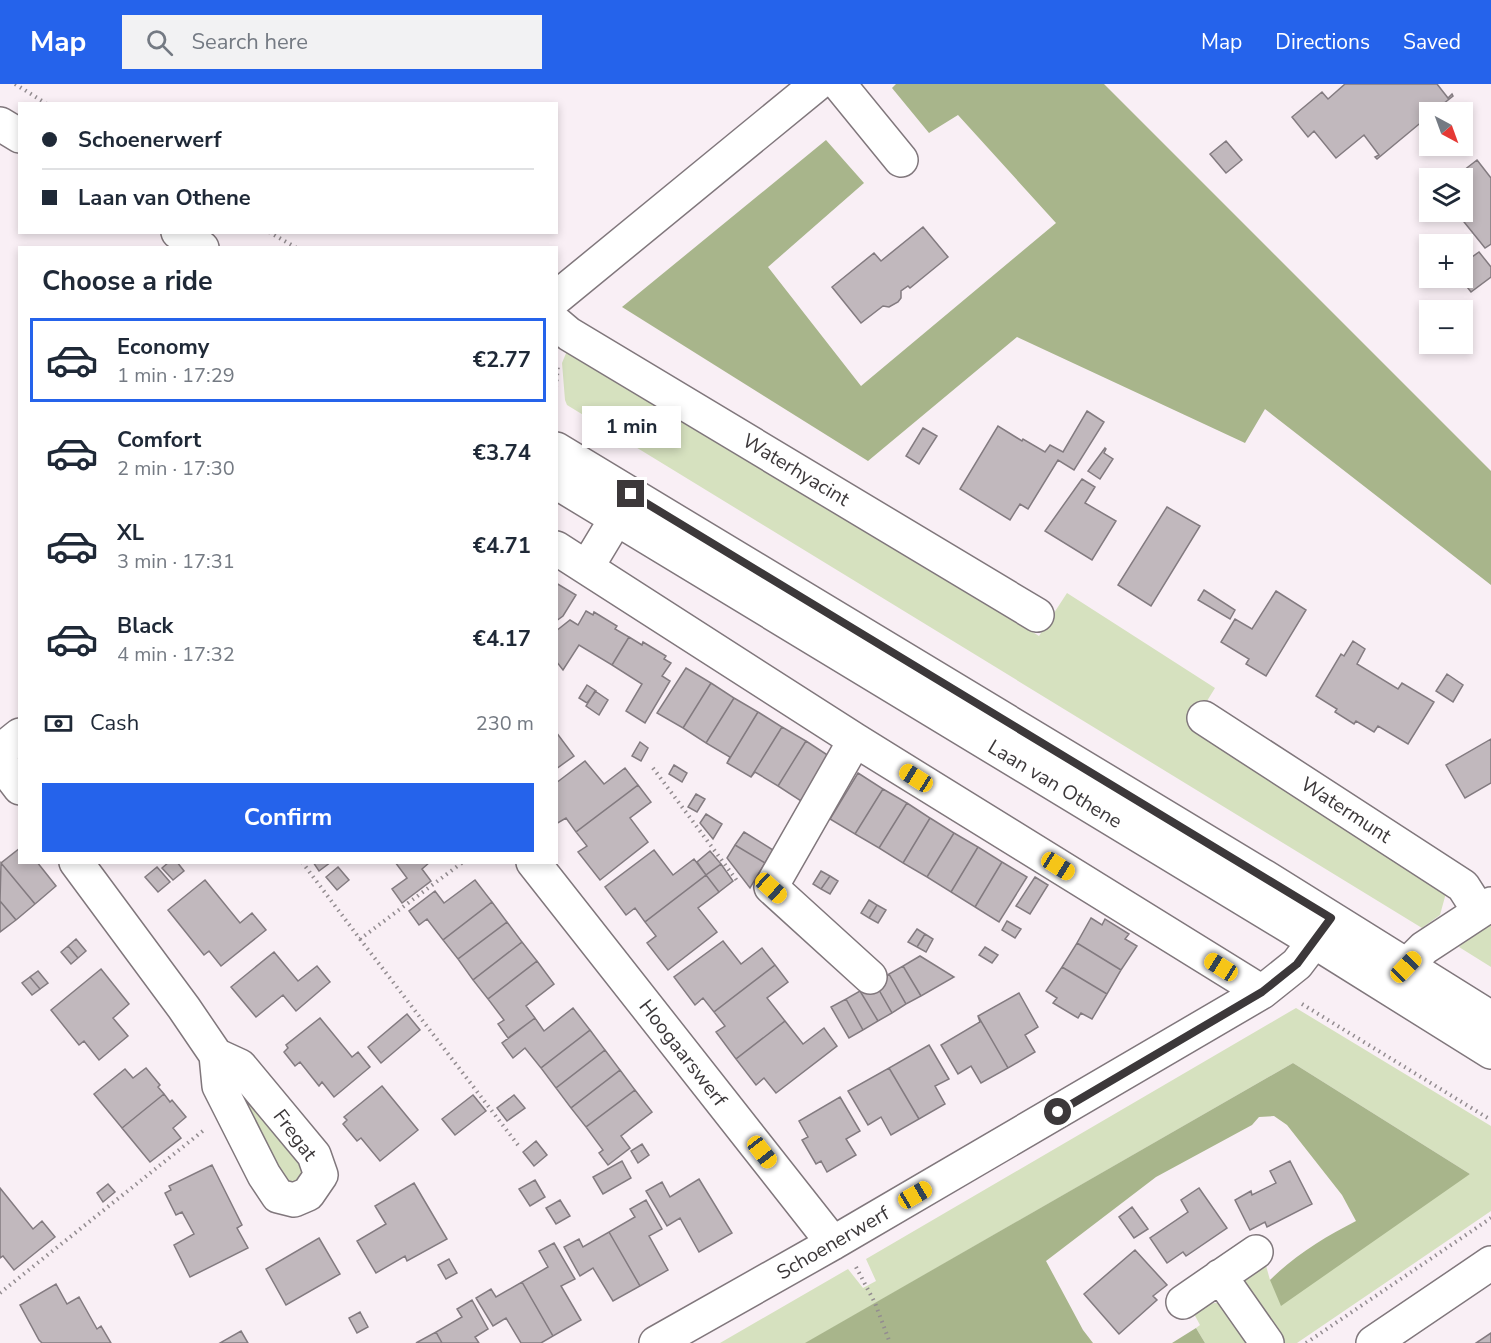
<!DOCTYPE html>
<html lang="en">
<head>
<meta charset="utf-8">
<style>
	body { margin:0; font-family:"Nunito Sans",sans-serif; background:#f2f2f3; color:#1f2937; height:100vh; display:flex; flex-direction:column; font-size:22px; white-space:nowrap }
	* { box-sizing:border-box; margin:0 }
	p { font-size:20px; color:#747a83 }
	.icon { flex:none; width:33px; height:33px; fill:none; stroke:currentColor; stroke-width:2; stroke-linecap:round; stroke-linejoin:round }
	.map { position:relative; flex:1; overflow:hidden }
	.panel { position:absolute; left:18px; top:162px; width:540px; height:618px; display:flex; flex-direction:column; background:#fff; border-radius:0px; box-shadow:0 3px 9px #0003 }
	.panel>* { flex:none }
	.guide { position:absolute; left:18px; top:18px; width:540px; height:132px; border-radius:0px; box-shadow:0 3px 9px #0003; display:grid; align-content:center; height:132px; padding:0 24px; background:#fff }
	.needle { width:39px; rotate:139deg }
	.controls { position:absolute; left:1419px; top:18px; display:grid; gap:12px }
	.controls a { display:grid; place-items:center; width:54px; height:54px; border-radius:0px; background:#fff; box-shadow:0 3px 9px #0003; font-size:30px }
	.end { position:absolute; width:27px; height:27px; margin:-14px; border:8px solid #3c383a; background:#fff; box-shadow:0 0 0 3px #fff }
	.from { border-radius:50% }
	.bubble { position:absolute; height:42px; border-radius:0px; background:#fff; box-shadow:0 3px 9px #0003; font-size:20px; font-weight:700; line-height:42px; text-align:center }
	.car { position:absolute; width:18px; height:36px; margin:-18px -9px; border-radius:8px; box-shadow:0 0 4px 2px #0007; background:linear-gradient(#f5c518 24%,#345 0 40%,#f5c518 0 76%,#345 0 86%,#f5c518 0) }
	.guide b { display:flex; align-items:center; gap:21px; height:57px; font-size:22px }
	.guide b+b { border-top:2px solid #e0e1e3 }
	.guide i { width:15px; height:15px; background:#1f2937 }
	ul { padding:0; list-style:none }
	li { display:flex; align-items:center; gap:18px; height:84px; margin:0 12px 9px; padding:0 12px; border:3px solid transparent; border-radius:0px }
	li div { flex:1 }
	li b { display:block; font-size:22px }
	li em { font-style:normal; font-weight:700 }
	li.selected { border-color:#2563eb }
	li>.icon { width:54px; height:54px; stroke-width:1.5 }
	h2 { padding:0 24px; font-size:27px; line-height:72px }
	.pay { display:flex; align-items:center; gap:15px; height:66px; padding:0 24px; font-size:22px }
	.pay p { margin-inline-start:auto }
	.action { display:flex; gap:12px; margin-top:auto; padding:12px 24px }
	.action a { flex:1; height:69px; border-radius:0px; background:#2563eb; color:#fff; font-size:24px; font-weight:700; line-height:69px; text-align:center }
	header { display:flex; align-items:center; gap:36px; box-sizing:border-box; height:84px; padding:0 30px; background:#2563eb; color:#fff }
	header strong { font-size:28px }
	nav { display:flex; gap:33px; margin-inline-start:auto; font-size:21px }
	.search { width:420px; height:54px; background:#f2f2f3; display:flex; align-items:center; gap:15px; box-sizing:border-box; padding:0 21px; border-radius:0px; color:#747a83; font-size:22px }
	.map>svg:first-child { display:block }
	.green { fill:#d6e1bf }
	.water { fill:#a8b58b }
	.building { fill:#c1b8bd; stroke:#837b80; stroke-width:1.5 }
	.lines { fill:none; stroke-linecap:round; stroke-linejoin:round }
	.minor-casing { stroke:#80777c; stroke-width:36 }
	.path { stroke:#938c90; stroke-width:4; stroke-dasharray:1.5 4.5; stroke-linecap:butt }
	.minor { stroke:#fff; stroke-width:33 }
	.route { stroke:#3c383a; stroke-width:8 }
	.labels { text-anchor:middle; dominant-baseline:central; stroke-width:4.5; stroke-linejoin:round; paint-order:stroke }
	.street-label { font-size:20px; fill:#3c383a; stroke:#fff }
</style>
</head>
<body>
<header>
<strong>Map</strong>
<div class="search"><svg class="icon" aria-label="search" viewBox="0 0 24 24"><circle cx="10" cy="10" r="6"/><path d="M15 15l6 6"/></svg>Search here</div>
<nav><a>Map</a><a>Directions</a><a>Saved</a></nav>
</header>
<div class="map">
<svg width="1491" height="1259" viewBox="0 0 1491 1259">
	<rect width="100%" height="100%" fill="#f9eff5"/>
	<path class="green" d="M569 262 1039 552 1067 509 1215 604 1191 643 1436 794 1446 809 1440 831 1422 844 567 321 565 316 562 279Z
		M1491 839V883L1459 863 1471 850Z
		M1296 924 1491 1042V1127L1297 1259H1281L1244 1198 1265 1178 1270 1196 1470 1090 1293 979 806 1259H720L848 1185 863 1204 876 1197 866 1175Z
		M232 991 305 1081 300 1101 280 1096Z
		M1214 1219H1218L1250 1259H1205L1196 1244 1200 1241 1193 1228Z"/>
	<path class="water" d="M896 0H1104L1491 387V501L1265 325 1245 359 1017 253 868 377 622 223 826 56 864 99 768 183 861 302 1056 139 958 31 929 49 892 4Z
		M1293 979 1470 1090 1281 1222 1270 1196C1295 1171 1325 1153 1356 1137L1342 1111 1287 1041 1274 1032 1259 1033 1252 1041 1156 1093 1046 1177 1083 1246 1093 1259H805Z
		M1196 1244 1205 1259H1172Z"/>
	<path class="building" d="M1345 0H1437L1448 14 1452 10 1453 12 1433 28H1430V31L1377 75 1375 73 1379 71 1364 51 1336 74 1314 47 1308 53 1292 33 1322 8 1328 15Z
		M1226 57 1242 76 1226 89 1210 70Z
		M1477 76 1491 94V160L1485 164 1456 128H1462V94H1454Z
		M923 143 948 173 910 204 908 202 901 207V214L898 218 889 223 883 222 861 239 832 203 874 169 881 177Z
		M1479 168 1491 183V193L1471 208 1460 194H1462V180Z
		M1087 327 1104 338 1074 386 1058 376 1028 425 1020 420 1010 436 960 405 998 342 1022 357 1023 355 1045 368 1050 361 1063 368Z
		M923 344 937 352 919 380 906 372Z
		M1105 364 1106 365 1104 369 1113 375 1100 395 1088 387Z
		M1082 395 1095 403 1085 419 1116 437 1092 476 1045 447Z
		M1167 423 1200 442 1151 522 1118 501Z
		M556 499 576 511 563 532 556 537Z
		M1204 506 1235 526 1230 535 1198 516Z
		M1276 507 1306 526 1266 592 1246 580 1249 575 1221 558 1235 535 1252 545Z
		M586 527 593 531 594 528 617 542 615 545 629 553 612 581 579 561 563 586 556 577V547L570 536 578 541Z
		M629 553 642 561 643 558 666 572 664 575 671 579 662 592 670 597 645 639 626 627 642 600 612 581Z
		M1353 557 1365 565 1357 580 1398 605 1402 599 1434 618 1408 660 1378 642 1374 648 1356 637 1354 640 1335 628 1337 625 1316 612 1341 570 1344 572Z
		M686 584 711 599 683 644 657 629Z
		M1447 590 1463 601 1453 618 1436 607Z
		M711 599 734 614 706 659 683 644Z
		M587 601 596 607 587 619 579 614Z
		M595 607 608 616 599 631 586 622Z
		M734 614 758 628 727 679 730 673 706 659Z
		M758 628 782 643 751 693 727 679Z
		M782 643 806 657 778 702 755 688 751 693Z
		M556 648 574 672 556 685Z
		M1491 655V699L1465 714 1446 681Z
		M806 657 829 672 801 717 778 702Z
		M640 658 648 664 641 677 632 672Z
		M585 677 604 700 625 684 638 701 576 748 566 734 556 740V699Z
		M674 681 687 689 682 698 669 690Z
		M858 689 883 705 855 750 830 735Z
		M638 701 651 718 630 734 648 758 600 796 578 768 587 762 576 748Z
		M883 705 907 719 879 764 855 750Z
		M696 710 705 715 697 728 688 723Z
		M907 719 930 734 903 779 879 764Z
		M706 730 722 740 713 755 700 739Z
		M930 734 954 749 927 793 903 779Z
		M744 748 773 766 765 779 735 761Z
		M954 749 978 763 951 808 927 793Z
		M735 761 765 779 750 804 727 774Z
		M978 763 1002 778 975 823 951 808Z
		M20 764V778H37L56 802 35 820 1 779Z
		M654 766 673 791 694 775 706 791 645 838 635 824 626 831 605 803Z
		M710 767 721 780 706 791 697 778Z
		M169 778H177L184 787 173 796 162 784Z
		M313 778H331L319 787Z
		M395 778H430L422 785 431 797 402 819 392 805 407 794Z
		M1002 778 1027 793 999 838 975 823Z
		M1 779 35 820 16 836 0 817Z
		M721 780 733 797 719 808 706 791Z
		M157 783 170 798 158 808 145 793Z
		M338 783 349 796 337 806 326 793Z
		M821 787 830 792 821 805 813 800Z
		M706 791 719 808 698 824 717 848 668 886 647 859 656 852 645 838Z
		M830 792 838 797 830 810 821 805Z
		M1035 793 1048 801 1030 830 1016 822Z
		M205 796 240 839 252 829 266 846 221 882 209 867 204 871 168 826Z
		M475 796 492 818 443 856 427 835 419 841 409 827 435 807 444 819Z
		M869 816 877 821 869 834 861 829Z
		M0 817 16 836 0 848Z
		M492 818 507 838 458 875 443 856Z
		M877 821 886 826 878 839 869 834Z
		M1091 834 1102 841 1105 835 1129 850 1125 855 1137 862 1121 886 1077 859Z
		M1007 837 1021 845 1015 854 1002 846Z
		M507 838 522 858 473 896 458 875Z
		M917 845 925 850 917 863 908 858Z
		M925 850 933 855 926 868 917 863Z
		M76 855 86 867 78 874 68 862Z
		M723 857 741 880 762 864 775 881 714 928 703 914 695 921 674 893Z
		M522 858 537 877 488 915 473 896Z
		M1077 859 1121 886 1107 910 1062 883Z
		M68 862 78 874 71 880 61 868Z
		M985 863 998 871 992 879 979 871Z
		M274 868 298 897 317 882 330 898 296 927 283 911 256 933 231 903Z
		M920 872 954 893 921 912 903 882Z
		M537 877 554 900 526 922 535 934 508 954 498 940 504 936 488 915Z
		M775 881 788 898 767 914 785 937 736 975 716 948 725 942 714 928Z
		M903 882 921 912 906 920 889 890Z
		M1062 883 1107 910 1092 935 1081 929 1078 934 1053 919 1057 914 1046 907Z
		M101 885 129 920 113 934 128 952 99 976 84 957 79 961 51 926Z
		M38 887 48 899 40 905 30 893Z
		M889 890 906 920 892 929 875 899Z
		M30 893 40 905 32 911 22 899Z
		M875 899 892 929 878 937 860 907Z
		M860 907 878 937 863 946 846 915Z
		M1019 909 1038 943 1025 951 1035 968 1008 984 978 932Z
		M846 915 863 946 849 954 831 923Z
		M573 924 590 946 541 984 525 964 513 974 502 959 535 934 544 947Z
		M407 930 420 946 381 979 368 963Z
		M978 932 1008 984 981 999 971 982 958 990 941 961 980 938Z
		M320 934 352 973 358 968 370 983 334 1013 322 998 319 1002 300 978 295 982 284 968 288 964 286 961Z
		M785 937 803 960 824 944 837 962 776 1009 764 994 756 1001 736 975Z
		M590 946 605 966 556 1004 541 984Z
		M929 961 949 995 935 1002 945 1020 919 1035 889 984Z
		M605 966 620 986 571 1024 556 1004Z
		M146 984 160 1001 158 1003 164 1010 122 1044 94 1010 125 985 133 994Z
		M889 984 919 1035 891 1051 881 1033 868 1041 848 1007Z
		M620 986 635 1006 586 1043 571 1024Z
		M382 1002 418 1046 380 1077 361 1054 357 1057 343 1040 347 1036 344 1033Z
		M635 1006 652 1028 621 1052 630 1064 608 1081 599 1069 603 1066 586 1043Z
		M164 1010 170 1018 172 1016 186 1033 173 1044 181 1054 150 1078 122 1044Z
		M473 1011 486 1027 455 1051 442 1035Z
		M514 1011 525 1024 507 1037 497 1024Z
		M840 1013 860 1047 846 1055 856 1071 827 1088 821 1077 816 1080 802 1056 808 1053 799 1037Z
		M536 1057 547 1071 534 1082 523 1068Z
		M642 1060 649 1071 638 1079 631 1067Z
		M622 1077 631 1094 603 1110 593 1093Z
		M1290 1077 1312 1120 1267 1143 1265 1138 1250 1146 1235 1116 1251 1107 1252 1111 1276 1099 1270 1087Z
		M212 1081 242 1141 237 1144 248 1164 190 1193 174 1161 194 1150 182 1128 176 1131 165 1109 171 1106 169 1102Z
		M699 1095 732 1149 699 1168 680 1134 667 1142 646 1107 662 1098 670 1113Z
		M535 1096 545 1113 530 1122 519 1105Z
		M414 1099 447 1155 407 1177 405 1172 376 1189 357 1157 386 1140 375 1122Z
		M108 1100 115 1108 103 1118 97 1109Z
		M0 1104 33 1145 42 1137 55 1153 14 1186 3 1172 0 1174Z
		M1199 1104 1227 1144 1186 1172 1183 1168 1167 1179 1150 1154 1188 1128 1181 1116Z
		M560 1116 570 1132 556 1140 546 1124Z
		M646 1116 662 1145 649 1152 668 1186 640 1202 609 1148 635 1133 630 1125Z
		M1132 1123 1148 1145 1134 1154 1119 1133Z
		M609 1148 640 1202 613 1217 593 1184 580 1192 564 1163 579 1155 583 1163Z
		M319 1154 340 1190 286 1221 266 1185Z
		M554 1159 575 1195 561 1202 581 1236 553 1252 522 1198 548 1183 539 1167Z
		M1135 1166 1167 1201 1153 1212 1157 1216 1119 1250 1084 1210Z
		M449 1175 457 1189 446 1195 438 1181Z
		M522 1198 553 1252 541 1259H521L506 1234 493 1242 476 1214 491 1205 496 1213Z
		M56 1200 67 1220 79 1213 97 1245 101 1242 111 1259H42L39 1256 20 1221Z
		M472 1216 488 1245 475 1253 479 1259H442L436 1248 462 1233 457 1225Z
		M360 1228 368 1243 357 1249 349 1234Z
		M241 1247 248 1259H220Z
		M436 1248 442 1259H416Z
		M1491 1249V1259H1476Z"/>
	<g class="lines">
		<defs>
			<path id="minor" d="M839 0 901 76
				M0 40 20 52
				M178 148 202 164
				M556 214 817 0
				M556 239 569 250 1037 531
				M556 365 1265 793 1491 934
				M556 398 1315 858 1491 968
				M556 464 855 656 1262 908
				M587 483 628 415
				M1204 634 1463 802 1479 827
				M855 656 771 803 870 893
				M0 667 20 651
				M0 678 20 704
				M76 778 184 924 216 971 219 1002 264 1091 278 1112 294 1116 308 1110 321 1091 314 1071 240 982 216 971
				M533 778 833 1159
				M1391 897 1424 864 1491 820
				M1220 1192 1267 1259
				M1183 1218 1256 1168
				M656 1259 833 1159 1262 908 1297 880 1328 839
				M1373 1259 1491 1179"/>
		</defs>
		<use href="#minor" class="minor-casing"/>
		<path class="path" d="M15 0 47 20
			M269 148 297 164
			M556 303 558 282
			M653 684 738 798
			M302 778 360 855 463 778
			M360 855 518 1061
			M1302 920 1491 1036
			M856 1183 875 1219 890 1259
			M0 1209 204 1046
			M1306 1259 1491 1134"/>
		<use href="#minor" class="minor"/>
	</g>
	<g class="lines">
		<path class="route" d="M631 410 1331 834 1297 880 1262 908 1058 1028"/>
	</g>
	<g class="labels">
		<g class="street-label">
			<text transform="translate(796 386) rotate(31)">Waterhyacint</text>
			<text transform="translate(1055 700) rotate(31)">Laan van Othene</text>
			<text transform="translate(1346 726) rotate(33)">Watermunt</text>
			<text transform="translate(683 969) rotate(52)">Hoogaarswerf</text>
			<text transform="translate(295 1051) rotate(53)">Fregat</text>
			<text transform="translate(833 1159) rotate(-30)">Schoenerwerf</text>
		</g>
	</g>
</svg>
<div class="controls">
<a><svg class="needle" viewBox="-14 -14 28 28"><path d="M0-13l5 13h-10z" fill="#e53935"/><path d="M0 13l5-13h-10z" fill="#747a83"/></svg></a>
<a><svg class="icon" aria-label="layers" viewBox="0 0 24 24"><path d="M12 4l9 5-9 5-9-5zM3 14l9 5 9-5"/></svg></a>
<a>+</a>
<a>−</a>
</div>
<i class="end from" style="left:1058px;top:1028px"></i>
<i class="end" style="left:631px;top:410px"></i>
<div class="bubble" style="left:582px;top:322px;width:99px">1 min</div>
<i class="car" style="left:916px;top:694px;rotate:302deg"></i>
<i class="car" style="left:1058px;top:782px;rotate:122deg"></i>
<i class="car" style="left:771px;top:804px;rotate:132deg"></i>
<i class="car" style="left:1221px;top:883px;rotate:302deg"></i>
<i class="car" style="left:1406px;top:883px;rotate:44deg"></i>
<i class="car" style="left:762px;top:1068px;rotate:142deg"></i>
<i class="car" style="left:915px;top:1111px;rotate:60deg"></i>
<div class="guide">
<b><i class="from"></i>Schoenerwerf</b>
<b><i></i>Laan van Othene</b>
</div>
<section class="panel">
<h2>Choose a ride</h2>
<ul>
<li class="selected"><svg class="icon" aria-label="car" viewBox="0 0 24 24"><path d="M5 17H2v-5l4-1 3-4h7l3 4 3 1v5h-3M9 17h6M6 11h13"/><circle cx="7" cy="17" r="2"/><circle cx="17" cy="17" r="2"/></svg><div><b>Economy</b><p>1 min · 17:29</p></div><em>€2.77</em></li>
<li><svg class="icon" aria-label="car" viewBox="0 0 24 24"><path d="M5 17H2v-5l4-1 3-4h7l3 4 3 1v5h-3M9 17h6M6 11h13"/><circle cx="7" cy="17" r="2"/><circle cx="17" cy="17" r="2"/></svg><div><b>Comfort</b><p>2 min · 17:30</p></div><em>€3.74</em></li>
<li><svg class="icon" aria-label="car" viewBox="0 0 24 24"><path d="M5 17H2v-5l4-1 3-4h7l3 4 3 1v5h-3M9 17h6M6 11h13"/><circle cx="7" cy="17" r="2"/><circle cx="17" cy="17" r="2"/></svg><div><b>XL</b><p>3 min · 17:31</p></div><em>€4.71</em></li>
<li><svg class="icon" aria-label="car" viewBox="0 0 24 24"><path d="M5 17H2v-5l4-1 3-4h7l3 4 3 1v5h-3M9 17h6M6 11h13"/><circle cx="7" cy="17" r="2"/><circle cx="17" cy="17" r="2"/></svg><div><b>Black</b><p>4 min · 17:32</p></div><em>€4.17</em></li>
</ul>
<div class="pay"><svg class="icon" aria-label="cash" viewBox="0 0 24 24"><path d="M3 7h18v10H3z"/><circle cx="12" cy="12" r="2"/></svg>Cash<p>230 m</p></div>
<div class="action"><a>Confirm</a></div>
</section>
</div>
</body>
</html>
